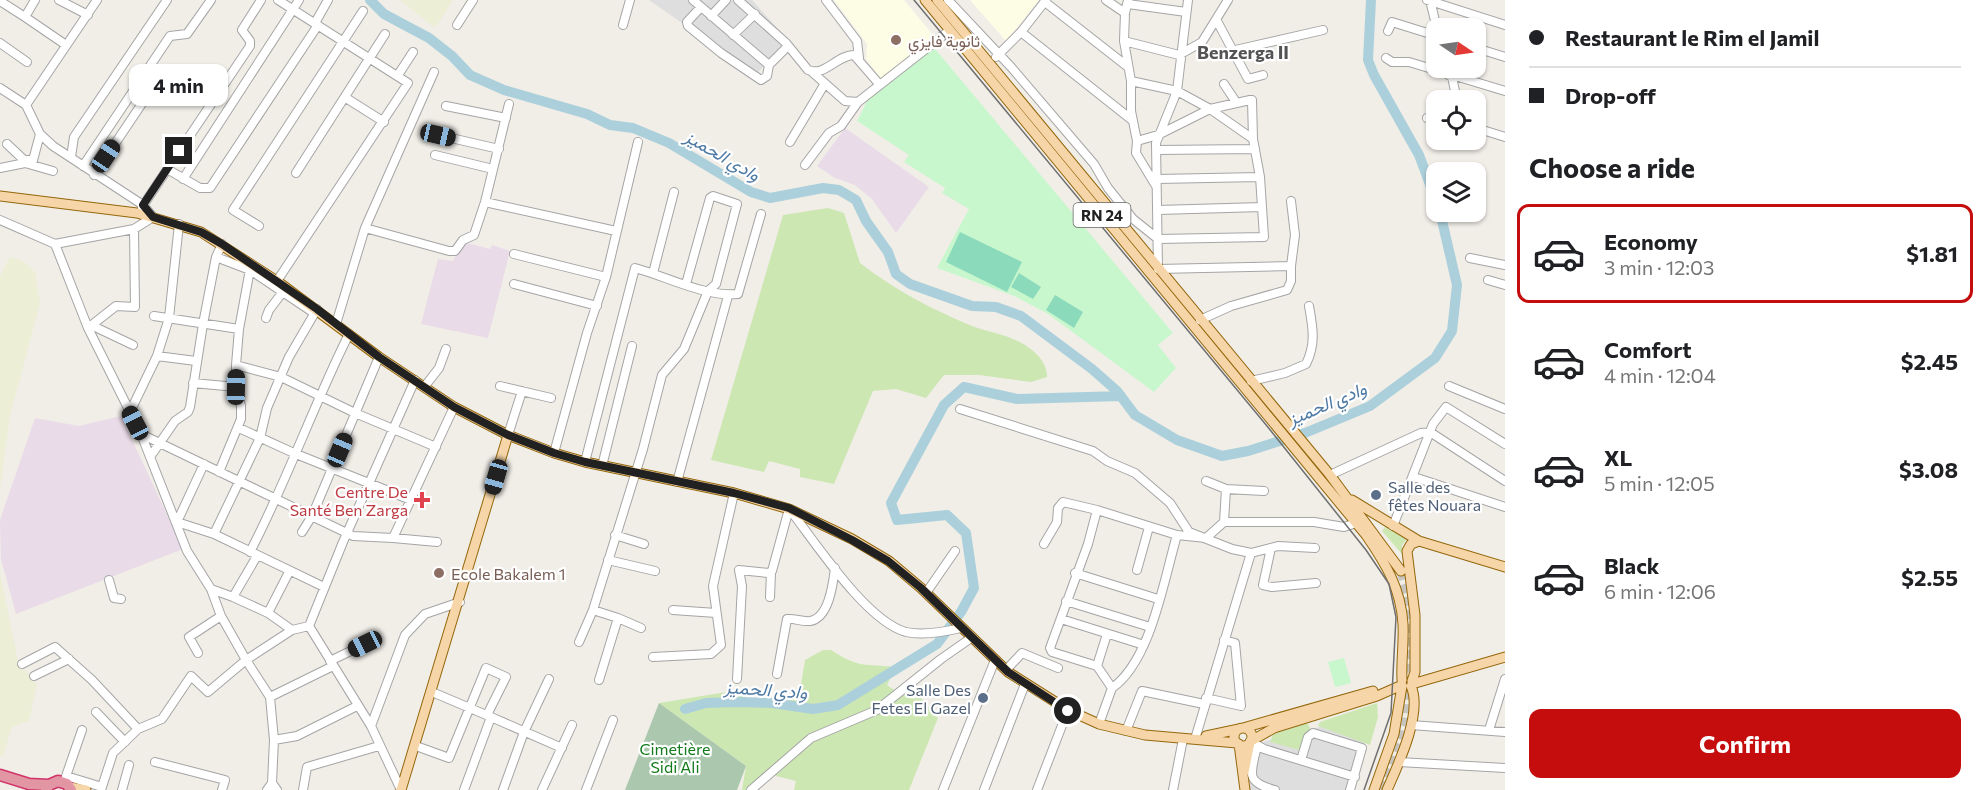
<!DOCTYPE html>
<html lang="en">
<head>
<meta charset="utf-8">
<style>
	body { margin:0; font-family:Commissioner,Vazirmatn,sans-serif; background:#f2f2f2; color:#202124; height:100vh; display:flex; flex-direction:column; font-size:22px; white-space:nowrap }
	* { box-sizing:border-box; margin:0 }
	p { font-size:20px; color:#757577 }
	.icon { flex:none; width:33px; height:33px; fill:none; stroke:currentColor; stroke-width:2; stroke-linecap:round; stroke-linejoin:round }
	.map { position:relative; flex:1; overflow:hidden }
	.side { display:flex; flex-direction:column; background:#fff; width:480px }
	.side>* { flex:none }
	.guide { display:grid; align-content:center; height:132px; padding:0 24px; background:#fff }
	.needle { width:39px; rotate:103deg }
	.controls { position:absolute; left:1426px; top:18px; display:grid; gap:12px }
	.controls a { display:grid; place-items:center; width:60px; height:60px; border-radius:12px; background:#fff; box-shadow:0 2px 4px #0004; font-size:30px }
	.end { position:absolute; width:27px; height:27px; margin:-14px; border:8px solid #212121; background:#fff; box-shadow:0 0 0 3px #fff }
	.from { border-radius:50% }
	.bubble { position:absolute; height:42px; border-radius:12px; background:#fff; box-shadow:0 2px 4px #0004; font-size:20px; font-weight:700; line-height:42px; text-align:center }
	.car { position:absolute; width:18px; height:36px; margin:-18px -9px; border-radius:8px; box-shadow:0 0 4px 2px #0007; background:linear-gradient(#222 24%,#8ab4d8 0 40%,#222 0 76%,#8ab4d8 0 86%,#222 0) }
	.guide b { display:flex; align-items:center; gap:21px; height:57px; font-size:22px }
	.guide b+b { border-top:2px solid #e0e0e0 }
	.guide i { width:15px; height:15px; background:#202124 }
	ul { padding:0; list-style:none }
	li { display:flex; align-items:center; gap:18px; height:99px; margin:0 12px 9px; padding:0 12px; border:3px solid transparent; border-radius:12px }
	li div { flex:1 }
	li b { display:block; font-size:22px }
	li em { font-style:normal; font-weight:700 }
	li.active { border-color:#c50d0d }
	li>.icon { width:54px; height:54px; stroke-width:1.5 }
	h2 { padding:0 24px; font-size:27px; line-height:72px }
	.primary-button { display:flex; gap:12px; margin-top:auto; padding:12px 24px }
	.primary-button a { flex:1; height:69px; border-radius:12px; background:#c50d0d; color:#fff; font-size:24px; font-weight:700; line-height:69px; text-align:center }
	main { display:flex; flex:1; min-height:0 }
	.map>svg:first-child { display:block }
	.residential { fill:#dfdede }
	.industrial { fill:#e9dbe7 }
	.education { fill:#fdfde5 }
	.farmland { fill:#eceed5 }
	.grass { fill:#cce7b2 }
	.cemetery { fill:#abc8af }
	.park { fill:#c9f7cd }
	.pitch { fill:#8cdabc }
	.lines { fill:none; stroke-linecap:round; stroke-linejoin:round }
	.river { stroke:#acd0db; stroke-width:10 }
	.major-tunnel { stroke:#c7c5c0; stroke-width:9; stroke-dasharray:9 4.5; stroke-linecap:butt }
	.minor-casing { stroke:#a5a5a5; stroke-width:10 }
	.major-casing { stroke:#94670a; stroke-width:11 }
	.highway-casing { stroke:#d13369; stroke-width:13 }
	.minor { stroke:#fff; stroke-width:8 }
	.major { stroke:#f6d5a8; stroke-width:9 }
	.highway { stroke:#e296a4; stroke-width:10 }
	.tram { stroke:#6f6f6f; stroke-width:1.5 }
	.route { stroke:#212121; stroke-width:8 }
	.education-dot { fill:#8d6e63; stroke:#fff; stroke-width:2 }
	.service-dot { fill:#5c6f8a; stroke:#fff; stroke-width:2 }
	.health-dot { fill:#e0444e; stroke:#fff; stroke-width:2 }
	.labels { text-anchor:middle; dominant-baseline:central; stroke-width:4.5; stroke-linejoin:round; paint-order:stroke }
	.shield { fill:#fff; stroke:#646464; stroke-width:1.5 }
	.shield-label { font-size:15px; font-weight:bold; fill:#212121 }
	.education-label { font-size:16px; fill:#785e54; stroke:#fff; text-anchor:start }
	.service-label { font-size:16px; fill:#4e5e75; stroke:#fff; text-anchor:start }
	.health-label { font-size:16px; fill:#be3a42; stroke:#fff; text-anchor:end }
	.park-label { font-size:16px; fill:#137b1c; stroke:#fff }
	.neighbourhood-label { font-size:18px; font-weight:bold; fill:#545454; stroke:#fff }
	.water-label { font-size:18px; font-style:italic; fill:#4f7aa4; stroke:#fff }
</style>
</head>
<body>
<main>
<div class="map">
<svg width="1505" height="790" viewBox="0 0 1505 790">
	<rect width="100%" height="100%" fill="#f1eee8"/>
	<path class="residential" d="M649 0H752L787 39 756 75Z
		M1338 722 1367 738 1348 790H1250V763L1259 743Z"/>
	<path class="industrial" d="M845 128 929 187 896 233 872 199 855 185 835 178 817 166Z
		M463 242 490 249 492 245 510 251 488 338 421 324 438 259 453 261Z
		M121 416 183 549 16 614 1 559 0 520 35 418 79 426Z"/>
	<path class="education" d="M834 0H904L934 36 882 80 866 59 867 44Z
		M970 0H1039L1006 41Z"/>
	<path class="farmland" d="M400 0H453L435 28Z
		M10 257 23 261 35 272 40 303 10 416 0 489V276Z
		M0 574 18 661 37 685 29 721 12 727 3 756H0Z"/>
	<path class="grass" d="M828 208 844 213 860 263C893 289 933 310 972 326 991 333 1011 335 1028 347 1039 355 1047 364 1047 377L1031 382 979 375H944L926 398 896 389 873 391 834 484 800 477V469L769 461 764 472 711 460 783 215Z
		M1385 527 1407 539 1402 545V554L1382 531Z
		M823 650H831C858 668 865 664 896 667L887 685C896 693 905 692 914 699L920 697 938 718 909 790H794L796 781 772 775 757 790H742L746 766 659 703 739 690C761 713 766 705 796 699L800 690 805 660Z
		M1377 703 1378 717 1370 745 1318 726 1320 722Z
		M1307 723 1310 728 1299 750 1270 742 1273 734Z"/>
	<path class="cemetery" d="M659 703 746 766 737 790H625Z"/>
	<path class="park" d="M930 48 936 50 1173 333 1158 345 1176 368 1154 392 1048 314 1014 296 937 268 969 209 942 193 945 188 904 162 909 155 857 121 867 101Z
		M1344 658 1351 683 1335 687 1328 662Z"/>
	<path class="pitch" d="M960 232 1022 262 1007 292 946 262Z
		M1019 273 1041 287 1033 299 1011 287Z
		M1055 295 1083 312 1074 328 1046 310Z"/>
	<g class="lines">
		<path class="river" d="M370 0 384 14 429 38 452 56 470 75 504 90 587 114 610 125 633 128 669 143 751 192 770 198 823 188 839 190 856 200 866 221 888 252 896 274 910 284 972 306 996 307 1021 316 1092 369 1117 391 1135 415 1177 440 1222 456 1248 451 1305 433 1370 406 1435 358 1452 331 1457 285 1440 212
			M1371 0 1368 60 1374 75 1419 155 1437 203
			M685 709 706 703 736 702 772 703 813 709 838 705 937 644 961 612 974 588 966 533 947 515 897 520 891 503 944 405 964 387 1017 399 1121 396"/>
		<path class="major-tunnel" d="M1401 571 1410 603
			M1405 597 1408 621 1407 652
			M1382 790 1406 723 1411 647"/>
		<defs>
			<path id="minor" d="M59 0 88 15
				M693 0 769 65 787 47 786 43
				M738 0 786 43 808 70C825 77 837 55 854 55L880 85
				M826 0 857 41 859 58
				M948 0 1011 67 1094 164 1108 188 1133 219 1158 239 1264 237 1260 177 1253 139 1210 109 1177 91 1131 81
				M1106 0 1125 13
				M1128 0 1125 13 1124 41 1131 81V111L1137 141 1136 153 1156 186
				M1188 0 1177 91 1156 143 1158 269 1291 266 1295 235 1291 201
				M1427 0 1505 25
				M1430 0 1437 29
				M0 1 25 17 35 0
				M1045 2 1128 67
				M1128 4 1186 12
				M701 7 687 22 688 26 721 53 761 80 767 76 769 65
				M711 16 726 0
				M25 17 66 45
				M1217 21 1248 79 1263 75
				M315 23 328 0
				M457 25 473 0
				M623 25 630 0
				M1388 31 1392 22 1437 36
				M1021 32 1132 120
				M733 35 755 14
				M1124 41 1179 55 1202 42 1228 0
				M0 43 27 62
				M1476 48 1505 57
				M1231 51 1323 30
				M996 57 1021 32 1046 0
				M1386 58 1392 62H1409L1505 91
				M812 72 845 101 858 102 950 30
				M1447 74 1452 77 1457 100
				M398 75 413 52
				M1224 84 1236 102
				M0 88 26 105 40 134 53 146 143 205 153 217 134 229 55 244
				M346 98 384 122
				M26 105 97 0
				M446 106 506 118
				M1427 118 1437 120
				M1476 128 1505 137
				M438 135 499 149
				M1137 141 1158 135 1210 109 1250 100H1252L1253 139
				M790 142 824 85
				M7 144 24 160H29
				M1156 150 1255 149
				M435 155 493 169
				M71 157 74 137 167 0
				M32 164 40 134
				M805 165 829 133 841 126 858 102
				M83 166 170 36 187 34 211 0
				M0 168 25 163 53 171
				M167 169 200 188H210L318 25
				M296 173 385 34
				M94 175 143 102
				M183 179 299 0
				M1157 179 1260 177
				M485 202 616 231
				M142 207 250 46V41L242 30 261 0
				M1158 210 1262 207
				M0 220 55 244 88 328 141 434 187 551 211 589 221 616 246 660 292 630 309 626
				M259 226 233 210 363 11
				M365 228 449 251H455L463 240 474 235 485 202 509 104
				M514 254 606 277
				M216 257 250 270 311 311
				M1470 258 1505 265
				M653 273 674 192
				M1488 280 1505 285
				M277 281 408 83 278 0
				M514 284 597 306
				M154 316 239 329
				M266 318 269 310 282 293
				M1200 320 1231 306 1287 290 1291 281V266
				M336 324 365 228 434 72
				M93 326 133 345
				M88 328 116 306 135 307 134 229
				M157 356 196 361
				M236 365 281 377 355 413 436 447
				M1251 381 1285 373 1306 364C1316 344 1313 328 1309 306
				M193 383 236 387
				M425 386 439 368 446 349
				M500 386 551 398
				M1449 386 1505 409
				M960 409 1093 451 1107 461 1135 473 1170 503 1189 532 1232 549 1251 553 1195 739
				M130 412 157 356 169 318 179 224
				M239 428 296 454 411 500
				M141 434 353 536 393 538 454 407
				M508 435 522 391
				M554 453 587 333 606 277 638 142
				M150 457 175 421 188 412 190 407 203 324 216 257 222 244
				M585 462 635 268C668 277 705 297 738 294L761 214
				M204 464 177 522 214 534 324 587
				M602 466 632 346
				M219 472 241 419V406L236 387V365L239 329 251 264
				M1330 475 1421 433 1430 432 1505 481
				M1414 477 1505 507
				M1206 481 1226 489 1264 491
				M677 482 728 296
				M790 510C816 543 866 621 906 632 923 636 944 632 961 628
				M1224 522 1226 489
				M1393 526 1433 424 1446 407 1505 444
				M302 532 312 516 379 357
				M214 534 260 438 267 408 289 357 317 309
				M615 535 644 544
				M1177 535 1206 538 1224 522H1314L1344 527 1356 523
				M393 538 437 542
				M1044 544 1057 522 1058 508 1063 502 1097 510
				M1271 548 1263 585 1272 587 1316 583
				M250 552C287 481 313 406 349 334
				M1251 553 1278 546 1315 548
				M608 560 655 571
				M1137 570 1149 527
				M1075 573 1158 599
				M109 580 114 598 121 599
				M211 589 233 597 257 556
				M926 593 955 551
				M233 597 268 613 292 630
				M770 597 771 573
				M1066 601 1150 627
				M593 610 618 618 599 680
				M673 610 716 613
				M268 613 289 572
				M618 618 641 628
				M1061 619 1144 645
				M309 626 343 542 415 380
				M309 626 371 726 401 790
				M579 642 593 610 643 449 662 375 684 349 708 291 716 284 737 204 713 196 710 198 686 284
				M198 653 189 637 221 616
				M653 657 711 654 721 645 713 586 734 493
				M330 661 365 644
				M22 664 55 647 92 680 138 729 162 719 191 676 208 692 246 660 270 697 274 740 272 783 277 790
				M1097 666 1107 634
				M1006 670 1022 653 1058 668
				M777 674 787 619C794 618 802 622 810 621 829 618 833 584 835 568
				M34 676 69 659
				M737 679 742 586 739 570 768 573 772 571 789 509
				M432 692 491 717 464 790
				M270 697 333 666
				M1206 698 1241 706 1235 643 1224 640
				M96 712 125 742
				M491 717 562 748
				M1099 724 1112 688 1097 666 1052 652 1050 648 1088 544 1097 510 1177 535C1164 579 1151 661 1112 688
				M1411 725 1505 732
				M371 726 405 635 425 614 460 602
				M1489 730 1505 679
				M1126 731 1142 691 1204 704
				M274 740 297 736 357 706
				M1250 741 1264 749 1355 777
				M416 746 449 758 486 668 506 677 487 715
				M1257 746C1251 773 1244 782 1275 790
				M1301 760 1308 737 1313 733 1362 748 1350 790
				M155 762 225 780 222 790
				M1399 762 1505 768
				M66 776 102 787
				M64 782 82 730
				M101 790 113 753 138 729
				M122 790 129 765
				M267 790 272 783
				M303 790 307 767 379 746
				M503 790 524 732 549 679
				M542 790 572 725
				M586 790 613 720
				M751 790 811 738 877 710 941 659 971 638
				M943 790 995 660
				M984 790 1025 684
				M1037 790 1068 710
				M1173 790 1183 739"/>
			<path id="major" d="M925 0 1366 535C1386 564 1401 589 1403 624 1404 643 1401 661 1402 680
				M937 0 1330 475 1401 571
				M0 196 137 213 201 232 277 281 379 357 454 407 508 435 554 453 585 462 734 493 789 509 852 539 889 561 921 588 1008 672 1068 710 1099 724 1145 735 1237 743
				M1352 500 1419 541 1505 567
				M1412 681 1415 672V615L1407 551 1411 544 1419 541
				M1412 684 1505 657
				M1243 728 1373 691
				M1234 737a9 9 0 1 1 18 0a9 9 0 1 1-18 0Z
				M1206 736 1239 729
				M1251 741 1274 728 1377 696 1402 685
				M1239 744 1245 790
				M1244 772 1250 742
				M69 787 86 790
				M401 790 508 435
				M1374 790 1394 734 1402 686
				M1387 790C1398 765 1423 713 1411 686"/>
			<path id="highway" d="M0 775 29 784 49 785
				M46 790 49 785 58 781 67 784 71 790"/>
		</defs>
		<use href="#minor" class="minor-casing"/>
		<use href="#major" class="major-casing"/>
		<use href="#highway" class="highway-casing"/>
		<use href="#minor" class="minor"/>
		<use href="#major" class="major"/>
		<use href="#highway" class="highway"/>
		<path class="tram" d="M914 0 1267 426 1366 550 1389 584 1396 617 1391 713 1364 790"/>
	</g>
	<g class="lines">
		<path class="route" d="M179 151 143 205 153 217 201 232 222 244 317 309 379 357 454 407 508 435 554 453 585 462 734 493 789 508 852 540 888 561 921 588 1008 672 1068 711"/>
	</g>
	<g class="education-dot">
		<circle cx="896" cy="40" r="6"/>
		<circle cx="439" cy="573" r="6"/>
	</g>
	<g class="service-dot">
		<circle cx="1376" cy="495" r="6"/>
		<circle cx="983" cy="698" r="6"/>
	</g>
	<path class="health-dot" d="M419 491h6v6h6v6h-6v6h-6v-6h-6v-6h6z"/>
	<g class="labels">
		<rect class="shield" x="1073.5" y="203" width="57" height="24" rx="4.5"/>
		<g class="shield-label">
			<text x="1102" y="215">RN 24</text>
		</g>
		<g class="education-label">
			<text x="908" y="40">ثانوية فايزي</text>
			<text x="451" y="573">Ecole Bakalem 1</text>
		</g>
		<g class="service-label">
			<text x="1388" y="486">Salle des<tspan x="1388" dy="18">fêtes Nouara</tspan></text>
			<text x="971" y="689" text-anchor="end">Salle Des<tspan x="971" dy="18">Fetes El Gazel</tspan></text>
		</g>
		<g class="health-label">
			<text x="408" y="491">Centre De<tspan x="408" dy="18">Santé Ben Zarga</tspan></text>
		</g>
		<g class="park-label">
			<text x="675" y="748">Cimetière<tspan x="675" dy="18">Sidi Ali</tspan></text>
		</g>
		<g class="neighbourhood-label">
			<text x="1243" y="52">Benzerga II</text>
		</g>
		<g class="water-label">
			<text transform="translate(723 155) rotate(30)">وادي الحميز</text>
			<text transform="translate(1327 403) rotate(-23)">وادي الحميز</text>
			<text transform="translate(766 689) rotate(4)">وادي الحميز</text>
		</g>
	</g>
</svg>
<div class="controls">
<a><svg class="needle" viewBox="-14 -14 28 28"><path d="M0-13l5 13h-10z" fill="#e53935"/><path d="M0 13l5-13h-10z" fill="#757577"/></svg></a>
<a><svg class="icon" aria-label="locate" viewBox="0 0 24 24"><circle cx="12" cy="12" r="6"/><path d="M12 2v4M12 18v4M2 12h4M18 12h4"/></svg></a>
<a><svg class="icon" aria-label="layers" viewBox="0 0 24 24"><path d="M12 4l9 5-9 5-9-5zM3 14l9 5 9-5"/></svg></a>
</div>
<i class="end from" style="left:1068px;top:711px"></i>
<i class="end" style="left:179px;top:151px"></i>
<div class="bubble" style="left:129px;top:64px;width:99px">4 min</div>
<i class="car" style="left:438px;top:135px;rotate:103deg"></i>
<i class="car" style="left:106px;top:156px;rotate:34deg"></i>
<i class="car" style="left:236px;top:387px;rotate:1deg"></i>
<i class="car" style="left:135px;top:423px;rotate:333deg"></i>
<i class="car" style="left:340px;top:450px;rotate:23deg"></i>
<i class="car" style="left:496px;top:477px;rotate:196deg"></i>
<i class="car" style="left:365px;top:644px;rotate:244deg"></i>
</div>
<section class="side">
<div class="guide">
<b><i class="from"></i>Restaurant le Rim el Jamil</b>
<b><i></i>Drop-off</b>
</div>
<h2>Choose a ride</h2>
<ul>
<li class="active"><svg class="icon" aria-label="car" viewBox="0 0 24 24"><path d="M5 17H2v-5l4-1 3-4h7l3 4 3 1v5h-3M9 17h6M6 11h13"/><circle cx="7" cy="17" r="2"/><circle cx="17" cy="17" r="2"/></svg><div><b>Economy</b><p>3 min · 12:03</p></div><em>$1.81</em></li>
<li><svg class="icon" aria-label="car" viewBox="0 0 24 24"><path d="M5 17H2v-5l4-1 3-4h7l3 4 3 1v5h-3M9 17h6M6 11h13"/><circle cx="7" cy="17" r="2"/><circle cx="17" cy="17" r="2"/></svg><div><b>Comfort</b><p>4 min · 12:04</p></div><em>$2.45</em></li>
<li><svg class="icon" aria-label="car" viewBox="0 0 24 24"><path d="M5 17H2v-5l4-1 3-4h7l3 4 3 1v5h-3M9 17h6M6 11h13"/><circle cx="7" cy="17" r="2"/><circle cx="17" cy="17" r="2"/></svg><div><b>XL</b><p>5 min · 12:05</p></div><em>$3.08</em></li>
<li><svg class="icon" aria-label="car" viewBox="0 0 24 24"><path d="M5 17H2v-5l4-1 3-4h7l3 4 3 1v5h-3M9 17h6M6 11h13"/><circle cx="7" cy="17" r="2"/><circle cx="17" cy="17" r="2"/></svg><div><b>Black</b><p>6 min · 12:06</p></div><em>$2.55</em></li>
</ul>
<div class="primary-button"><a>Confirm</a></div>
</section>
</main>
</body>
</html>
